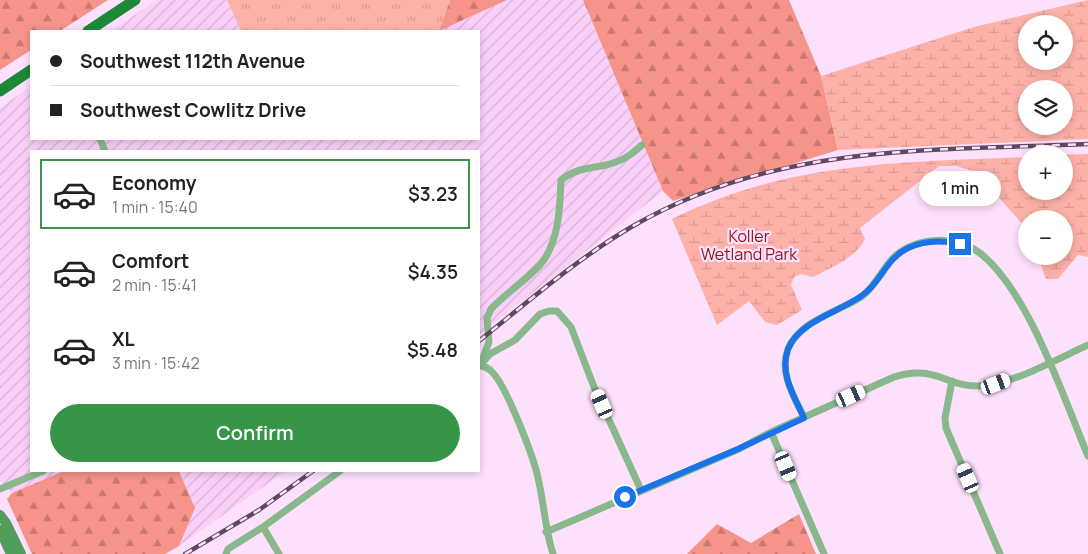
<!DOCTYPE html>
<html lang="en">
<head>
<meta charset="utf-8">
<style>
	body { margin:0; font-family:Manrope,sans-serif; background:#f6f6f6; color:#222; height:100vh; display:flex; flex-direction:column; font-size:19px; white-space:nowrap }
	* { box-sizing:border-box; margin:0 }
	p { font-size:16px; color:#767676 }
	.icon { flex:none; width:28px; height:28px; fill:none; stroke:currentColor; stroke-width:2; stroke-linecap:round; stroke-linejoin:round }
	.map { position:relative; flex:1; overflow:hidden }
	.drawer { position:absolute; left:30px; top:150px; width:450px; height:322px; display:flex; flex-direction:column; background:#fff; border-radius:0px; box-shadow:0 2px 8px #0003 }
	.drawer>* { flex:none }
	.top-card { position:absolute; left:30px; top:30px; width:450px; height:110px; border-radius:0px; box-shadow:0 2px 8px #0003; display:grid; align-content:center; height:110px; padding:0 20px; background:#fff }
	.tools { position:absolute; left:1018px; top:15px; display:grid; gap:10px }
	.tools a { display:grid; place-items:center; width:55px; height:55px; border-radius:50%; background:#fff; box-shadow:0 2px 8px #0003; font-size:25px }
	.end { position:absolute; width:22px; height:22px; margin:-11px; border:6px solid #1a73e8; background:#fff; box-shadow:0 0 0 2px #fff }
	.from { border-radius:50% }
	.bubble { position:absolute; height:35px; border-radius:18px; background:#fff; box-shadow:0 2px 8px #0003; font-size:16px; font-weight:600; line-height:35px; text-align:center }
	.car { position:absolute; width:15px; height:30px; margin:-15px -8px; border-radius:6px; box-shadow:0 0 4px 1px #0007; background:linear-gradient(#fff 24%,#345 0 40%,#fff 0 76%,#345 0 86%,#fff 0) }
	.top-card b { display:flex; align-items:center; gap:18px; height:48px; font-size:19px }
	.top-card b+b { border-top:1px solid #e0e0e0 }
	.top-card i { width:12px; height:12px; background:#222 }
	ul { padding:9px 0 0; list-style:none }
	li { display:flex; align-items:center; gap:15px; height:70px; margin:0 10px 8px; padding:0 10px; border:2px solid transparent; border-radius:0px }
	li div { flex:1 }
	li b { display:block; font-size:19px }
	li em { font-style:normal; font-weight:600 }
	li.current { border-color:#369547 }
	li>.icon { width:45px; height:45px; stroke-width:1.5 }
	.button { display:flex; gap:10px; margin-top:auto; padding:10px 20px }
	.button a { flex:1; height:58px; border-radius:30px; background:#369547; color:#fff; font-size:20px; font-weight:600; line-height:58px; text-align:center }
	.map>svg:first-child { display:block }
	.industrial { fill:url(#industrial-furrows) }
	.grass { fill:url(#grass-tufts) }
	.forest { fill:url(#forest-firs) }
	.wetland { fill:url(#wetland-marsh); fill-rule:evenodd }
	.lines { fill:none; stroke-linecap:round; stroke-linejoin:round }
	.street { stroke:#88b88c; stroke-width:7 }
	.secondary { stroke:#529d5c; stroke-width:10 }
	.primary { stroke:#1d8937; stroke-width:11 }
	.rail-casing { stroke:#5e4a5e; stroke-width:4.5 }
	.rail { stroke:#fde0fc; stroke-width:2.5; stroke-dasharray:8; stroke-linecap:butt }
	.route { stroke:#1a73e8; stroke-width:6 }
	.labels { text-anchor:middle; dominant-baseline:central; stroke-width:4.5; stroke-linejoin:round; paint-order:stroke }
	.park-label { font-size:16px; fill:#881516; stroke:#fde0fc }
</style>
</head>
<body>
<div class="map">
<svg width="1088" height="554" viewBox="0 0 1088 554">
	<defs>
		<pattern id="industrial-furrows" width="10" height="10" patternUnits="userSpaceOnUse" patternTransform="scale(1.25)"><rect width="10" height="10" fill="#fad0f9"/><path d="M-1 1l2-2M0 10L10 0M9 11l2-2" fill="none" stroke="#d7b2d6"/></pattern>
		<pattern id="grass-tufts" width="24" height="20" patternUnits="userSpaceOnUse" patternTransform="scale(1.25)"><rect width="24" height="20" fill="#feb1a8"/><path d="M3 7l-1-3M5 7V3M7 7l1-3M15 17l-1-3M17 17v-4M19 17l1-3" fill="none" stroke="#da9891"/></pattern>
		<pattern id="forest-firs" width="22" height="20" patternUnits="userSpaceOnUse" patternTransform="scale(1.25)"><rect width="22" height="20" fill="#f6948a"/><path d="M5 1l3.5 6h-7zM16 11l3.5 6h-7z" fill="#c87871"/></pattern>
		<pattern id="wetland-marsh" width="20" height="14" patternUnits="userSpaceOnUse" patternTransform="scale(1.25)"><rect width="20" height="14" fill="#feb1a8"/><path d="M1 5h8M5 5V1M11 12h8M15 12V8" fill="none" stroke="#da9891"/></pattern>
	</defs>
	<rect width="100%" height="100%" fill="#fde0fc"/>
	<path class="industrial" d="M156 0H227L241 31H111Z
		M507 0H583L663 191 479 335V151H31V471H64L12 493 0 480V108L31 86V139H479V31H439Z
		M179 471H286L179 546 195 508Z"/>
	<path class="grass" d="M227 0H450L439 31H241Z"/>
	<path class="forest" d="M0 0H108L60 31H31V50L0 70Z
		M450 0H507L439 31Z
		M583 0H789L821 76 838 150 673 201 663 191Z
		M64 471H179L195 508 179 546 165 554H32L7 499 12 493Z
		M799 514 816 554H687L717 524 751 543Z"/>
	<path class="wetland" d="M1088 0V139L838 150 821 76 974 27ZM1026 24H1064V61H1026ZM1026 89H1064V126H1026Z
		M1088 154V257L1078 255 1058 279H1046L1038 256H1064V219H1026V228L976 172 956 166H939L860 228 865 239C856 258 830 268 813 277L801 274 794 277 791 285 802 310 777 325 765 322 749 301 717 325 672 219C790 161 898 163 1026 157V191H1064V155Z"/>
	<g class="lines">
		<path class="street" d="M100 139 105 151
			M484 361 490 354 515 340 540 314 549 311H557L571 327 594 387 641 490
			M479 366C484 366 488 367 492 372 506 385 534 458 538 478 544 503 545 529 553 554
			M480 366 489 342 487 318 491 309C506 293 525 281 540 265 559 243 560 207 561 180 580 165 594 170 616 162 626 159 634 152 642 145
			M952 381 945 418 946 428 1000 554
			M804 417C794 397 779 373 788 349 799 321 838 312 861 297 874 288 881 271 892 259 913 238 952 234 977 251 1027 286 1064 399 1088 456
			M771 432 824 554
			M0 489 43 471
			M263 527 279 554
			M546 532 739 449 771 432 894 377C936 364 945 387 980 386 1011 385 1059 358 1088 345
			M226 554 228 549 263 527 340 471"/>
		<path class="secondary" d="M0 515 6 523 21 554
			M0 530 11 554"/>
		<path class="primary" d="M88 31 135 0
			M0 91 31 70"/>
		<defs>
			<path id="rail" d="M479 341C529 301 578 258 633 226 777 143 928 151 1088 144
				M185 554 259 510 313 471"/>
		</defs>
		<use href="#rail" class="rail-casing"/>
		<use href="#rail" class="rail"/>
	</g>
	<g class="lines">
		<path class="route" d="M625 497 738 449 804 418C794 396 779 373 788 349 800 320 841 312 864 294 881 281 887 258 908 248 925 240 942 240 960 244"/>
	</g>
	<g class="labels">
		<g class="park-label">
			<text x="749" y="236">Koller<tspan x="749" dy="18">Wetland Park</tspan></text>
		</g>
	</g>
</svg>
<div class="tools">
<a><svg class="icon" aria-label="locate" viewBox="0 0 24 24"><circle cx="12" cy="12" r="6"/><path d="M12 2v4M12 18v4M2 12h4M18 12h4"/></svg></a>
<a><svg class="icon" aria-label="layers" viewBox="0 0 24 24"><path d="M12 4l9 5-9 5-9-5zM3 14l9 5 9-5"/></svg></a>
<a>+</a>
<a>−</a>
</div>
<i class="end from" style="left:625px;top:497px"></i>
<i class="end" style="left:960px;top:244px"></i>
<div class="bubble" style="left:919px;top:171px;width:82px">1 min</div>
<i class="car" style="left:996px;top:384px;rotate:69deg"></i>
<i class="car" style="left:851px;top:396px;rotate:66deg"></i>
<i class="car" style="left:602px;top:404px;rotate:336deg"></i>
<i class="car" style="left:786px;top:466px;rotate:157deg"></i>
<i class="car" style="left:968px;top:478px;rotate:336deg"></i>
<div class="top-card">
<b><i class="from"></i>Southwest 112th Avenue</b>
<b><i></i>Southwest Cowlitz Drive</b>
</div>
<section class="drawer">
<ul>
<li class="current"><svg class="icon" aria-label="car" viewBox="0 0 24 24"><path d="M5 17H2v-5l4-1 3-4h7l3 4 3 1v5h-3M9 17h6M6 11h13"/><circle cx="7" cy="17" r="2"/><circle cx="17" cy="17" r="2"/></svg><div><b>Economy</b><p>1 min · 15:40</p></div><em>$3.23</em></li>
<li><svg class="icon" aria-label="car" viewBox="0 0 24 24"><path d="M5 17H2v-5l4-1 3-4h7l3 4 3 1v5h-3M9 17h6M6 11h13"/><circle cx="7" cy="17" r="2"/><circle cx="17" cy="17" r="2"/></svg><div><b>Comfort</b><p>2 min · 15:41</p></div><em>$4.35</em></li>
<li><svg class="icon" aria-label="car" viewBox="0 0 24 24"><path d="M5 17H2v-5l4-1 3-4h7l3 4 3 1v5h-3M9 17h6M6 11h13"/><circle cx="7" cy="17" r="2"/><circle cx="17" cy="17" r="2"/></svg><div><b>XL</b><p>3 min · 15:42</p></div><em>$5.48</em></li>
</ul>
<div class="button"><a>Confirm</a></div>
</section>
</div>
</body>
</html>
